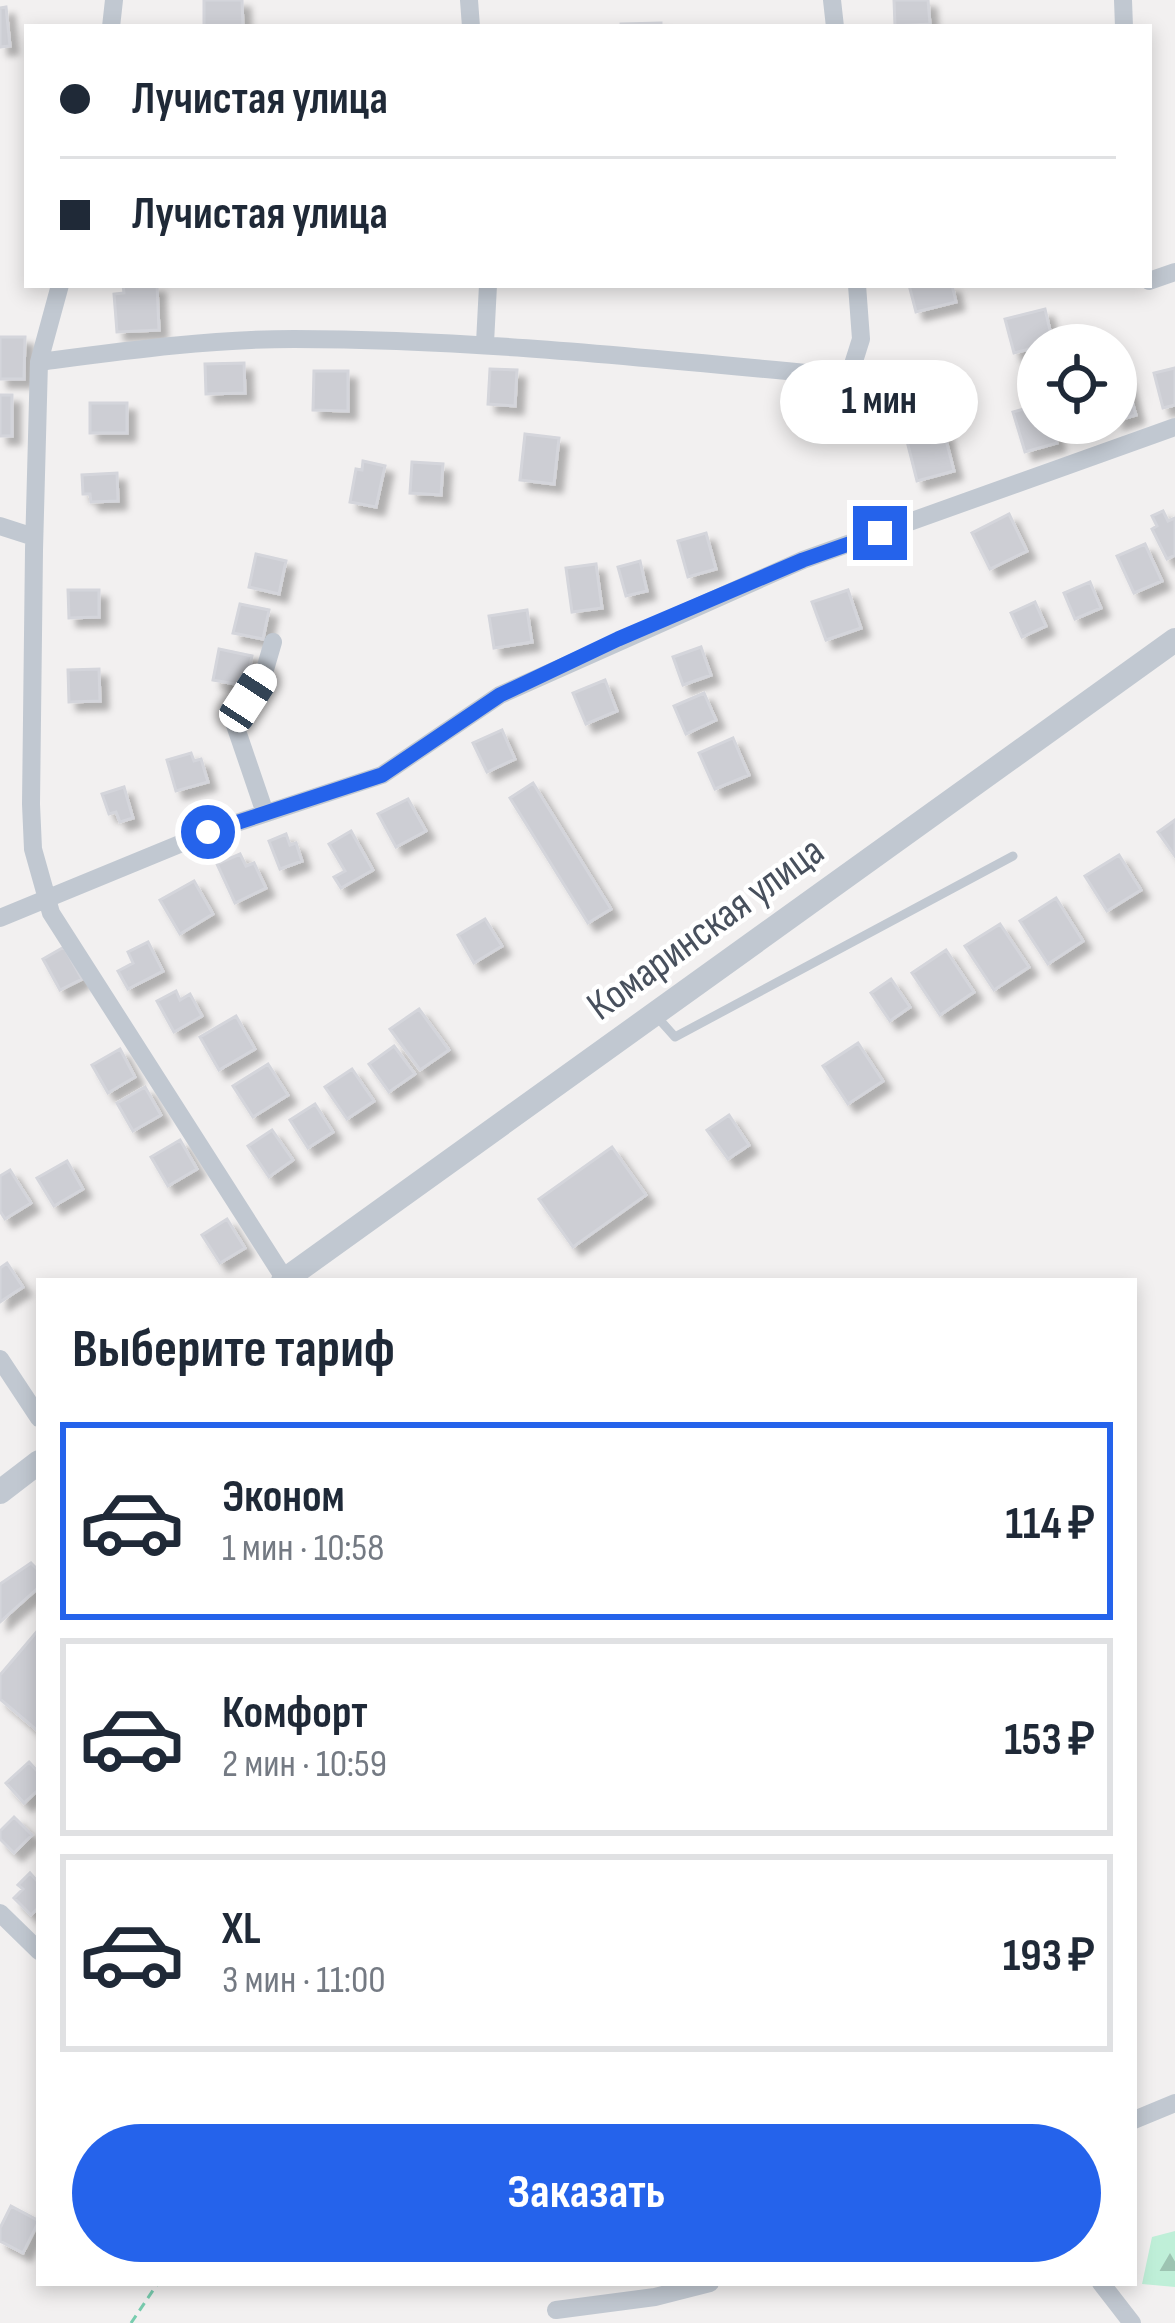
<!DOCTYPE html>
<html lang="ru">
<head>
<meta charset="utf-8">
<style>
	body { margin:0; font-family:"Sofia Sans Condensed",sans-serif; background:#f6f6f7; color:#1f2937; height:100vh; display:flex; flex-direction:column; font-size:45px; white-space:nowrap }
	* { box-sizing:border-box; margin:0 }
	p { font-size:39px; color:#747a83 }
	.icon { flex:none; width:66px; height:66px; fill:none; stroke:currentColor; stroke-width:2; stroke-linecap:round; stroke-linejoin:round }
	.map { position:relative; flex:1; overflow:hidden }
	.drawer { position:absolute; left:36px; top:1278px; width:1101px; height:1008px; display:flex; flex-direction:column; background:#fff; border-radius:0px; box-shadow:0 6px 18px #0003 }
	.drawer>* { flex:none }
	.top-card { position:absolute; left:24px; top:24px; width:1128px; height:264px; border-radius:0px; box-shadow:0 6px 18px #0003; display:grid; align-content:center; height:264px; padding:0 36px; background:#fff }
	.tools { position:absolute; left:1017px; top:324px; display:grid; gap:24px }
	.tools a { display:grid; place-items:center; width:120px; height:120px; border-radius:50%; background:#fff; box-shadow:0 6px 18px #0003; font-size:60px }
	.end { position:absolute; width:54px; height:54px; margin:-27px; border:15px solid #2563eb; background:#fff; box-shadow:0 0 0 6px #fff }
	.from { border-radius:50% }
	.bubble { position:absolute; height:84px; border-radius:42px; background:#fff; box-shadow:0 6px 18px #0003; font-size:39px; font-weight:700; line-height:84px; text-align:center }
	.car { position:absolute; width:36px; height:72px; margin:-36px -18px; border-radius:15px; box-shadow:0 0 9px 3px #0007; background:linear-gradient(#fff 24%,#345 0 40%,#fff 0 76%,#345 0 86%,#fff 0) }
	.top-card b { display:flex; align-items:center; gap:42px; height:114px; font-size:45px }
	.top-card b+b { border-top:3px solid #e0e1e3 }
	.top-card i { width:30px; height:30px; background:#1f2937 }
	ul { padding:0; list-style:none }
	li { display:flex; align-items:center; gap:36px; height:198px; margin:0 24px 18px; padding:0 12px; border:6px solid #e0e1e3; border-radius:0px }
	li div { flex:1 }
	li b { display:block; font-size:45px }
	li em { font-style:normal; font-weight:700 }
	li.selected { border-color:#2563eb }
	li>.icon { width:108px; height:108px; stroke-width:1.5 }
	h2 { padding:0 36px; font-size:54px; line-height:144px }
	.primary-button { display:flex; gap:24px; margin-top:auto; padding:24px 36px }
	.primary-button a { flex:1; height:138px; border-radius:72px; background:#2563eb; color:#fff; font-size:48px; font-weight:700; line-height:138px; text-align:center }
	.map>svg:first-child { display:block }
	.forest { fill:url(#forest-firs) }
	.building { fill:#cdced4; stroke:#d4d5db; stroke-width:3; filter:url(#shadow) }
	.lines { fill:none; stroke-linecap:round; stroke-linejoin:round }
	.path { stroke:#78ccae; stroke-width:3; stroke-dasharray:9 6; stroke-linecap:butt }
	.service { stroke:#c1c8d1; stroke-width:9 }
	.minor { stroke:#c1c8d1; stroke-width:18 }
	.tertiary { stroke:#c1c8d1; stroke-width:24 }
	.route { stroke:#2563eb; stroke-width:15 }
	.labels { text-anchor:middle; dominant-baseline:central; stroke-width:9; stroke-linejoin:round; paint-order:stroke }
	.street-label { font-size:42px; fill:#48505d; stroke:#fff }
</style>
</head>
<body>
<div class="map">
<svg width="1175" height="2323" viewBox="0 0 1175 2323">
	<defs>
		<pattern id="forest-firs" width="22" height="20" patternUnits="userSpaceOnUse" patternTransform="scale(3)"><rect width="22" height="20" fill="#bfefd8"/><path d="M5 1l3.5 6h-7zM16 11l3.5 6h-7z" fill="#9dc4b2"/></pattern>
		<filter id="shadow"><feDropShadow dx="8" dy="8" stdDeviation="3" flood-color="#0004"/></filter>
	</defs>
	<rect width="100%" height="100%" fill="#f2f0f0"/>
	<path class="forest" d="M1175 2231V2287L1142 2284 1152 2237Z"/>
	<path class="building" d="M204 0H242L243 27H204Z
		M894 0H928L930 24 895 26Z
		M6 7 10 46 0 47V8Z
		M661 23V27H621V24Z
		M123 285H157L159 330 117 332 114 294 124 293Z
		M909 285H952L956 302 916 312Z
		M1045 309 1053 343 1014 353 1005 319Z
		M0 337H25L24 379H0Z
		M244 363 245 393 206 394 205 364Z
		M1175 368V405L1163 408 1154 373Z
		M490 369 517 370 515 406 488 404Z
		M314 371H348V411L313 410Z
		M1125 377 1136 415 1116 421V380Z
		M0 395H12V436H0Z
		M90 403H127V433H90Z
		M1038 405V423H1052L1057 443 1025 452 1013 412Z
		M944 432 954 471 917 481 907 441Z
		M525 434 559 438 554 484 520 480Z
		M363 461 385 466 376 507 350 502 356 469 362 470Z
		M412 462 443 464 441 495 410 493Z
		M117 473 118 501 91 502 90 494H83L82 475Z
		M1163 511 1168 521 1175 518V555L1167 559 1152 529 1157 526 1152 516Z
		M1009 514 1027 551 990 569 972 533Z
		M706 533 716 569 688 577 678 541Z
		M1145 544 1162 581 1134 593 1117 556Z
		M256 554 286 561 279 594 249 587Z
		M640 561 647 591 626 596 618 567Z
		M596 564 602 608 572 612 566 568Z
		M1090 582 1101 608 1075 619 1064 593Z
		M68 590H99V617L69 618Z
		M848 590 861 628 826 640 812 602Z
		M1035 602 1046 626 1022 637 1011 613Z
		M240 604 269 610 263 639 233 633Z
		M527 610 532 642 494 648 489 616Z
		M701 647 711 675 683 685 673 657Z
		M219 649 252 656 246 686 213 680Z
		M99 669 100 701 69 702 68 670Z
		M605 680 617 711 586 724 573 693Z
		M704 693 716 720 686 734 674 706Z
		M502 730 515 759 487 772 473 743Z
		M733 738 749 775 715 789 699 753Z
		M191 753 194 761 201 759 208 782 176 791 167 760Z
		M533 783 611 909 588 923 510 798Z
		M124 787 133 818 120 822 116 812 109 814 102 794Z
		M408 799 426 831 396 847 378 814Z
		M1175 820V856L1158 832Z
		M351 831 373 870 341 888 334 877 345 871 329 844Z
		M286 834 290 845 296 843 302 861 280 869 269 841Z
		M240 854 246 866 254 863 266 888 235 903 217 864Z
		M1119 855 1141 890 1107 911 1085 876Z
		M194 881 213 914 180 934 160 900Z
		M1056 898 1083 941 1048 964 1020 921Z
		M485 919 502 946 474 963 458 935Z
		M1000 924 1029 967 994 990 965 946Z
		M148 942 163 971 128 989 118 971 133 963 128 952Z
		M64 947 82 979 60 990 43 959Z
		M946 950 974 992 940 1015 912 973Z
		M891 979 910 1007 890 1021 871 993Z
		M176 991 180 1000 190 994 202 1016 174 1032 157 1001Z
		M419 1009 449 1050 420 1070 390 1029Z
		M236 1016 255 1049 219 1070 200 1037Z
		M858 1043 883 1081 848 1104 823 1066Z
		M394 1046 415 1074 389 1092 369 1064Z
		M120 1049 135 1077 108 1093 92 1065Z
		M268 1064 288 1095 253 1117 233 1086Z
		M352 1069 374 1101 347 1119 325 1087Z
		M145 1087 161 1115 133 1131 117 1103Z
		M315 1104 333 1132 308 1148 290 1120Z
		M729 1115 749 1145 728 1159 707 1130Z
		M272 1130 293 1160 269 1177 248 1146Z
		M180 1140 197 1169 168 1186 151 1157Z
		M612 1147 646 1195 573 1247 539 1199Z
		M67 1161 83 1189 54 1206 37 1178Z
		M10 1170 31 1203 5 1219 0 1211V1176Z
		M227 1219 245 1248 220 1263 202 1235Z
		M7 1263 23 1287 0 1302V1268Z
		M31 1563 36 1568 39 1565V1587L0 1622V1584Z
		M39 1629V1732L0 1699V1675Z
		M29 1762 39 1773V1789L24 1803 6 1783Z
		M14 1817 32 1835 14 1853 0 1839V1831Z
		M30 1873 39 1883V1907L31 1915 14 1898 23 1889 18 1885Z
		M11 2206 39 2221 23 2253 0 2241V2228Z"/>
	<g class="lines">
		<path class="path" d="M131 2323 158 2283"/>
		<path class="service" d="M658 1018 675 1037 1013 856"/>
		<path class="minor" d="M469 0 471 27
			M832 0 835 27
			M1123 0 1124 27
			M111 27 114 0
			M1149 281 1175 272
			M60 285 39 362 34 550 31 804 33 849 51 913 286 1281
			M485 343 488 285
			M39 362C123 351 209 339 294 339 480 339 664 360 849 377L861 339 857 285
			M0 526 34 537
			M265 813 233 719 264 673 273 642
			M0 918 209 832 382 775 500 695 803 560 1175 427
			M0 1359 39 1418
			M0 1913 39 1951
			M1134 2120 1175 2103
			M1101 2283 1132 2323
			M556 2310 655 2297 710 2283"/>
		<path class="tertiary" d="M283 1281 1175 640
			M0 1492 39 1462"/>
	</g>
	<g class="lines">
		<path class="route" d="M208 832 382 775 500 695 618 639 803 560 880 533"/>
	</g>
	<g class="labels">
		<g class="street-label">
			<text transform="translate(706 929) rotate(-36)">Комаринская улица</text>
		</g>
	</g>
</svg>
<div class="tools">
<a><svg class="icon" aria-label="locate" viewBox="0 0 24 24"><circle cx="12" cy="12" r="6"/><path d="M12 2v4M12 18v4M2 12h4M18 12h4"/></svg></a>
</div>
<i class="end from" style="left:208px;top:832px"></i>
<i class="end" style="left:880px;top:533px"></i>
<div class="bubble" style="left:780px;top:360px;width:198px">1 мин</div>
<i class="car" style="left:248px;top:698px;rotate:33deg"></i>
<div class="top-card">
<b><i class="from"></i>Лучистая улица</b>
<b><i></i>Лучистая улица</b>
</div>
<section class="drawer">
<h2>Выберите тариф</h2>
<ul>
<li class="selected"><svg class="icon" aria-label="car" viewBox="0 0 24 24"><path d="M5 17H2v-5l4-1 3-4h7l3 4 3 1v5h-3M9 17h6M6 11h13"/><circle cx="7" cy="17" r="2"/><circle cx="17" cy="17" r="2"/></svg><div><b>Эконом</b><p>1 мин · 10:58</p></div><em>114 ₽</em></li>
<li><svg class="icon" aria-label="car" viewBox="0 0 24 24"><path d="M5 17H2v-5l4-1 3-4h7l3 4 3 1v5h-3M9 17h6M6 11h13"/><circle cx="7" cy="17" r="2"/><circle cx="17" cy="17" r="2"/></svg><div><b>Комфорт</b><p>2 мин · 10:59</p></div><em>153 ₽</em></li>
<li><svg class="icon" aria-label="car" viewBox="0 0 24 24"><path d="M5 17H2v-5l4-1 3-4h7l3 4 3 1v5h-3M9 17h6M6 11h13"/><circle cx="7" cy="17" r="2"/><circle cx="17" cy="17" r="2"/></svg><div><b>XL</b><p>3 мин · 11:00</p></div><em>193 ₽</em></li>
</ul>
<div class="primary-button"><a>Заказать</a></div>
</section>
</div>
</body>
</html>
